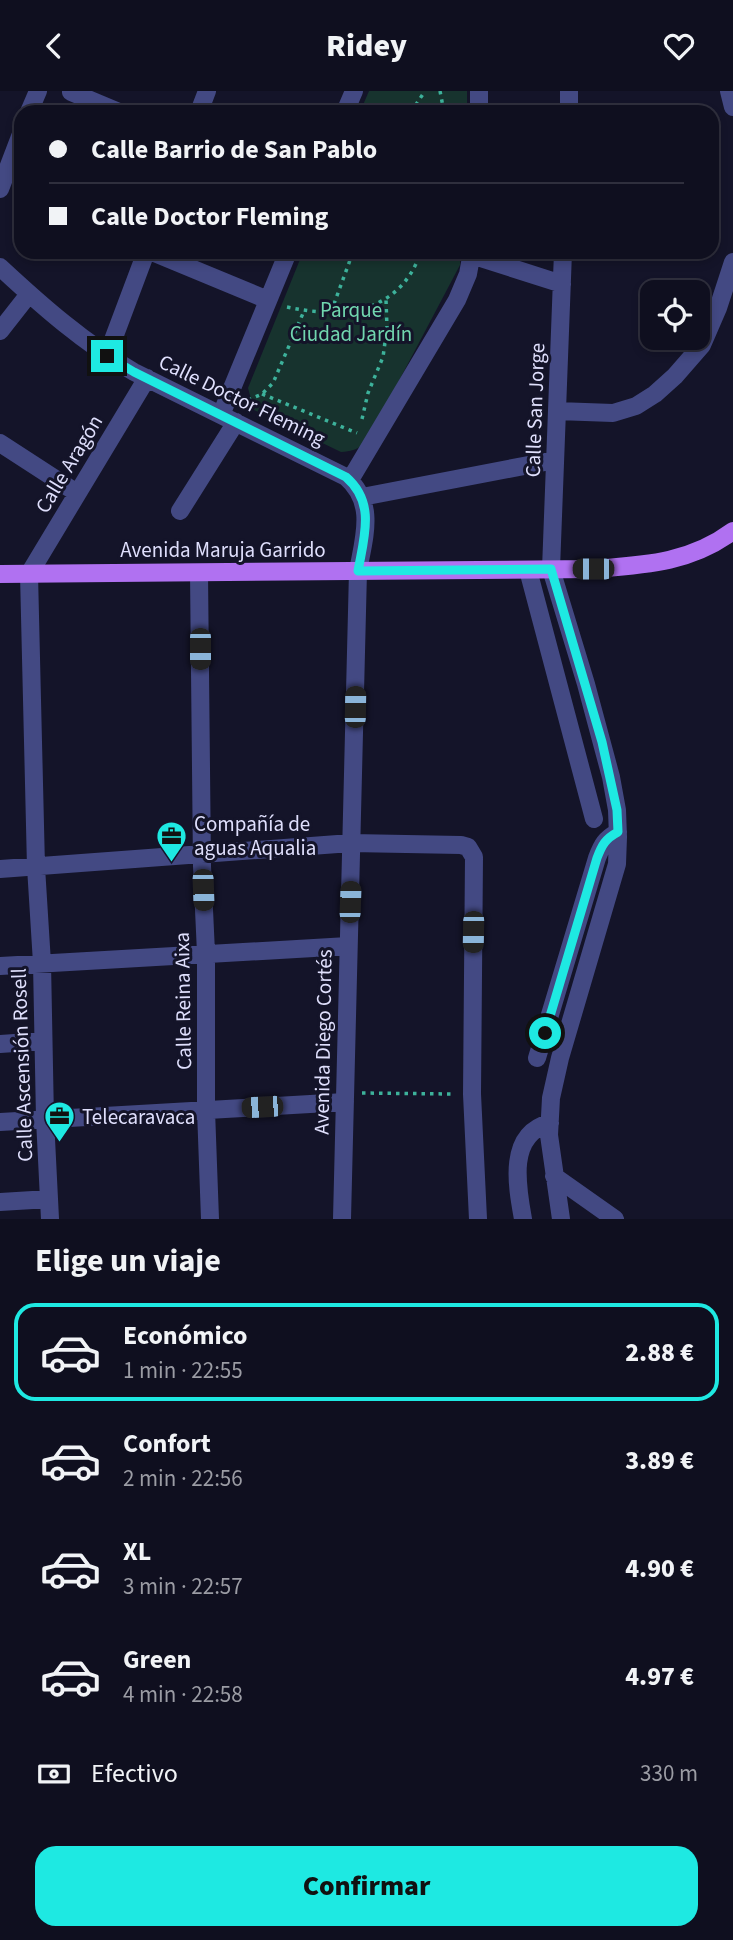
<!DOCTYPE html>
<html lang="es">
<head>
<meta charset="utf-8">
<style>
	body { margin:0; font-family:"Source Sans 3",sans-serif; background:#181828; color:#f1f3f6; height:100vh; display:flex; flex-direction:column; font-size:26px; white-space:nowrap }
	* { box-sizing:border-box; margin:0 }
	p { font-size:23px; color:#9b9ca4 }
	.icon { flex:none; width:38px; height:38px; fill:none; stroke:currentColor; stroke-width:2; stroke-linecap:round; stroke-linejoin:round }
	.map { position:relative; height:1128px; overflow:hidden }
	.panel { display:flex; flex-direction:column; background:#0f0f1f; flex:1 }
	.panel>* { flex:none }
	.top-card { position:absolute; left:14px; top:14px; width:705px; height:154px; border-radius:21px; box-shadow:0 4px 10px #0003,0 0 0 2px #2f2f3d; display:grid; align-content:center; height:154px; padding:0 35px; background:#0f0f1f }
	.fabs { position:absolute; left:640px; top:189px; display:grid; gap:14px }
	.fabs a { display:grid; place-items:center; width:70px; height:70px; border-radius:14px; background:#0f0f1f; box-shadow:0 4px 10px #0003,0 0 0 2px #2f2f3d; font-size:35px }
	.end { position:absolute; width:32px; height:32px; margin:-16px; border:9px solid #1ee9e2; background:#111; box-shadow:0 0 0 4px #111 }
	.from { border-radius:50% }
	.car { position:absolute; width:21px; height:42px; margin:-21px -10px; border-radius:9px; box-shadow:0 0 5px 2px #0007; background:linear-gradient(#222 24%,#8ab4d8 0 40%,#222 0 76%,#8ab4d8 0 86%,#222 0) }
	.top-card b { display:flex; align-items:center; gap:24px; height:66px; font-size:26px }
	.top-card b+b { border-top:2px solid #2f2f3d }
	.top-card i { width:18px; height:18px; background:#f1f3f6 }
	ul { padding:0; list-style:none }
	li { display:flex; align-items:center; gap:21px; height:98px; margin:0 14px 10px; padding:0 21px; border:4px solid transparent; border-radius:21px }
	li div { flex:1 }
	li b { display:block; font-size:26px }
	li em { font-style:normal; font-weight:800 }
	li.on { border-color:#1ee9e2 }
	li>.icon { width:63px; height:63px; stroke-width:1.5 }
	h2 { padding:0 35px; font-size:32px; line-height:84px }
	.pay { display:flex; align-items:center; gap:18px; height:77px; padding:0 35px; font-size:26px }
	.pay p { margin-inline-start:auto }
	.cta { display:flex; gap:14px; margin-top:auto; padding:14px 35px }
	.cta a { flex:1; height:80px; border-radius:21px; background:#1ee9e2; color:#111; font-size:28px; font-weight:800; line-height:80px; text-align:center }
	header { display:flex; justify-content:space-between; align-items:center; height:91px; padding:0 35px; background:#0f0f1f; font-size:32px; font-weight:800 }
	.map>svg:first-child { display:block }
	.green { fill:#17332e }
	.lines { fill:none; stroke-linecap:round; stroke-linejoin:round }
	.path { stroke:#3db29b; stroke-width:3.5; stroke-dasharray:3.5 5; stroke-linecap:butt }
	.minor { stroke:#434983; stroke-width:18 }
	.major { stroke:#b071f1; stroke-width:18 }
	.route { stroke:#1ee9e2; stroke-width:9 }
	.labels { text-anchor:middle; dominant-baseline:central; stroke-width:6; stroke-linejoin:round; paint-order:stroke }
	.park-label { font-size:21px; fill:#71d6af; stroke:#141429 }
	.street-label { font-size:21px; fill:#dfdffc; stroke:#141429 }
	.poi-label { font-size:21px; fill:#dfdffc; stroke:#141429; text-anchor:start }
</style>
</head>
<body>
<header><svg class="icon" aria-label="back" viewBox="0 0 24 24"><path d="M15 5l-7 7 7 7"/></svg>Ridey<svg class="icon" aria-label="heart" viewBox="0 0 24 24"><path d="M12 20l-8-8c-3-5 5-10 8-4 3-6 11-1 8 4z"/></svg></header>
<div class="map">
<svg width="733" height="1128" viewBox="0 0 733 1128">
	<rect width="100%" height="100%" fill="#141429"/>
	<path class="green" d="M369 0H467V21H360Z
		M303 161H460V174L374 337C364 353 361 360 341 361L254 319 248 297Z"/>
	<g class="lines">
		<path class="path" d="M440 0 444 21
			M411 21 425 0
			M287 216C343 228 399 223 421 161
			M331 221 353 161
			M262 303 357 342
			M248 309 262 303 273 292 304 220
			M362 328 368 302 383 266 387 237 386 209
			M362 1002 452 1003"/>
		<path class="minor" d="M729 0 733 16
			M71 1 119 21
			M29 21 38 0
			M199 21 207 0
			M345 21 354 0
			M479 21V0
			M569 21V0
			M0 98 21 43
			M152 161 268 209
			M471 164 562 193
			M0 176C42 215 84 252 134 281L346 386C376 412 364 446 358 480L342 1128
			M0 240 29 203
			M107 265 146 161
			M557 320 613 322 636 315 655 303 675 285 702 254 718 217 733 171
			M221 324 288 161
			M0 352 77 402
			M350 389 457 209 468 183 472 161
			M362 406 555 369
			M180 420 236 331
			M528 479 594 728
			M199 482 202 775 206 862V1019L210 1128
			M0 778 351 752 461 754 468 756 474 766 472 1003 478 1128
			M0 875 348 855
			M0 953 43 950
			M537 967 597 767C602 754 605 748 618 741
			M0 1031 345 1011
			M554 1085 615 1128
			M0 1111 49 1108
			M50 1128 45 1028 42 872 36 776 29 483 147 287
			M523 1128C517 1095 507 1043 550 1032
			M561 1128 549 1044 551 1007 560 967 617 773 618 746 617 719 611 686 586 593 551 478 563 161"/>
		<path class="major" d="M0 483 593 478C645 474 690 472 733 440"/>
	</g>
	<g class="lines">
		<path class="route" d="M107 265 134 281 346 386C376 412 364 446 358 480L551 478 602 651 617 719 618 741C605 748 602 754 597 767L545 942"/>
	</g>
	<defs>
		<symbol id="office-pin" viewBox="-11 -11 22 30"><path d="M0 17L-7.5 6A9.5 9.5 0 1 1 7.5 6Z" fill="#1ee9e2" stroke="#141429"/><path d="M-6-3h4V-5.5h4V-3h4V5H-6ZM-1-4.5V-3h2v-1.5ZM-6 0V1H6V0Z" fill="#111"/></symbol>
	</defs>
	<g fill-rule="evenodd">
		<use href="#office-pin" x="154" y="728" width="35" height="47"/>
		<use href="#office-pin" x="42" y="1008" width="35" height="47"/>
	</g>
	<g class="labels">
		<g class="park-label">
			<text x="351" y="219">Parque<tspan x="351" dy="24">Ciudad Jardín</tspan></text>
		</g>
		<g class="street-label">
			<text transform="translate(242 309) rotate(26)">Calle Doctor Fleming</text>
			<text transform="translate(535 319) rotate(-88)">Calle San Jorge</text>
			<text transform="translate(69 373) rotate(-59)">Calle Aragón</text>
			<text x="223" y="459">Avenida Maruja Garrido</text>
			<text transform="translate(183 910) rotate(-91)">Calle Reina Aixa</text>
			<text transform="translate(323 951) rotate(-89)">Avenida Diego Cortés</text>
			<text transform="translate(22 974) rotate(-92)">Calle Ascensión Rosell</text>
		</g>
		<g class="poi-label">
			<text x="194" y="733">Compañía de<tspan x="194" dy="24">aguas Aqualia</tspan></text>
			<text x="82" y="1026">Telecaravaca</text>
		</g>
	</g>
</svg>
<div class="fabs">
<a><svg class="icon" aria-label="locate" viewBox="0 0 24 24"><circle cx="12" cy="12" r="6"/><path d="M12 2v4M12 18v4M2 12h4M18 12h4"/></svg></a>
</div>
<i class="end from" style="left:545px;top:942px"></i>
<i class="end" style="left:107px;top:265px"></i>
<i class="car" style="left:593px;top:478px;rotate:270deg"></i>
<i class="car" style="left:200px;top:558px;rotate:180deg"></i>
<i class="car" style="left:355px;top:616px;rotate:1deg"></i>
<i class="car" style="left:203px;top:799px;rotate:178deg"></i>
<i class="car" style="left:350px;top:811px;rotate:2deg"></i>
<i class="car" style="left:473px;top:841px;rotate:181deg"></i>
<i class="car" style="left:262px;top:1016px;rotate:267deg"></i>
<div class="top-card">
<b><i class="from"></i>Calle Barrio de San Pablo</b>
<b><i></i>Calle Doctor Fleming</b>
</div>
</div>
<section class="panel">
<h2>Elige un viaje</h2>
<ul>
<li class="on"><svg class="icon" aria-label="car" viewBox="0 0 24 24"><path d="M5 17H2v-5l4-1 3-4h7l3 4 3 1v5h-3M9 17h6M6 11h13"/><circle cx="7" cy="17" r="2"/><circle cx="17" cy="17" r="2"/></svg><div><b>Económico</b><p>1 min · 22:55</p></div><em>2.88 €</em></li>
<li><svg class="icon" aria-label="car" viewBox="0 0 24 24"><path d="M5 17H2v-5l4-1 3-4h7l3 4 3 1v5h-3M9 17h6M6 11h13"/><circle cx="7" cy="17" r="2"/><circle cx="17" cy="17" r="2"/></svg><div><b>Confort</b><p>2 min · 22:56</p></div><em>3.89 €</em></li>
<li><svg class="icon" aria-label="car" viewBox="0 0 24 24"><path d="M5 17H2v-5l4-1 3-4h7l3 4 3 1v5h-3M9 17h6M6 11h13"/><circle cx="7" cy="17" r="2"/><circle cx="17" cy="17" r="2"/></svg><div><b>XL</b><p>3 min · 22:57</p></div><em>4.90 €</em></li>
<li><svg class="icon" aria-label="car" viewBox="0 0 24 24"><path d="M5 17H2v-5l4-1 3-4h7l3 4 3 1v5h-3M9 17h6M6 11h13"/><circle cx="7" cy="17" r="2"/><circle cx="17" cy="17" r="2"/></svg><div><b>Green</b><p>4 min · 22:58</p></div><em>4.97 €</em></li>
</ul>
<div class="pay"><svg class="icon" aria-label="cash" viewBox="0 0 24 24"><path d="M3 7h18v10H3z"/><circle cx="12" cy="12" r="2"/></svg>Efectivo<p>330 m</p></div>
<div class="cta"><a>Confirmar</a></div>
</section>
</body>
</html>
